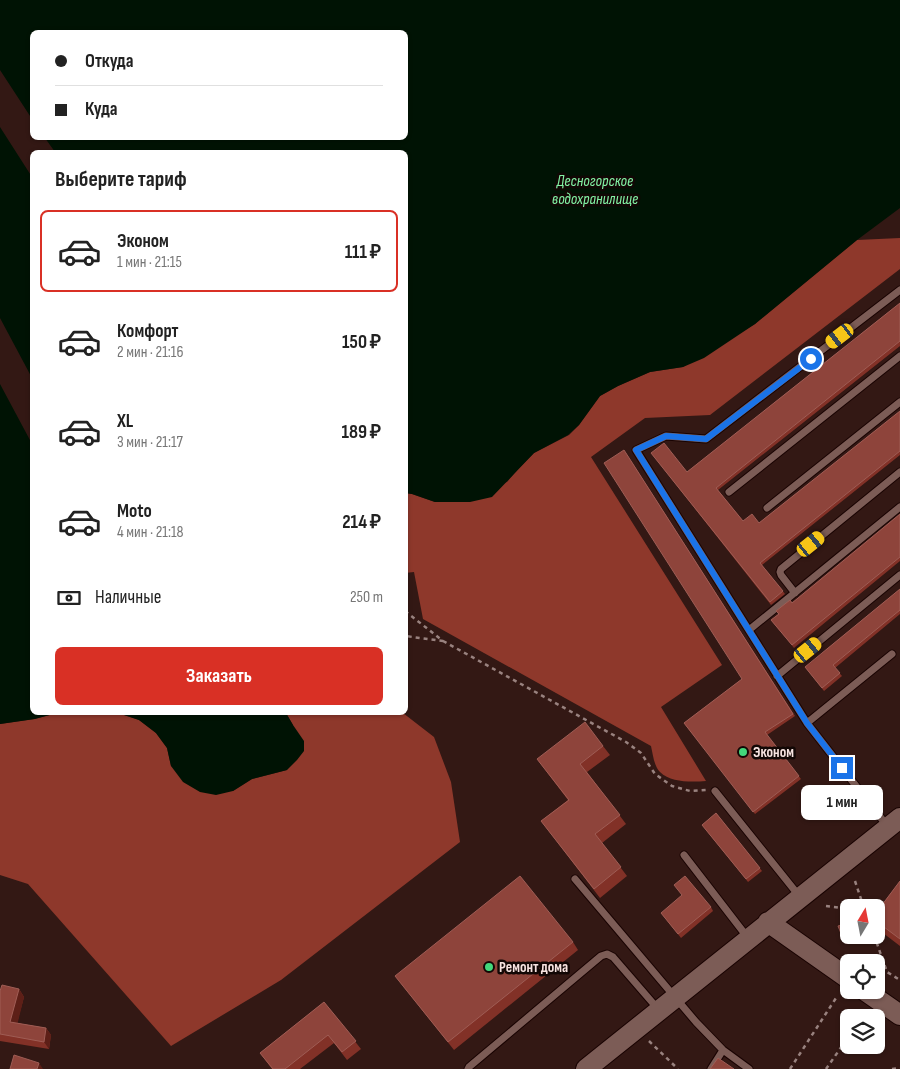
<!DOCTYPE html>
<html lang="ru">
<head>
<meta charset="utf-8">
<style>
	body { margin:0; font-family:"Sofia Sans Condensed",sans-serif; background:#f6f6f6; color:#222; height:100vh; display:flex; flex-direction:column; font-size:19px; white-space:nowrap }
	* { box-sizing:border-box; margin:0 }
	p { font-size:16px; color:#767676 }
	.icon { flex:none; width:28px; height:28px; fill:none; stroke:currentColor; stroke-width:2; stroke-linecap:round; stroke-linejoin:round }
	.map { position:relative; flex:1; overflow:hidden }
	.sheet { position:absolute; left:30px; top:150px; width:378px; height:565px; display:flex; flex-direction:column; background:#fff; border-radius:8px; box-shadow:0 1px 4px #0004 }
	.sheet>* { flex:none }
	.guide { position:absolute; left:30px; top:30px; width:378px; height:110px; border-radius:8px; box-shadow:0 1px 4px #0004; display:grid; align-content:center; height:110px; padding:0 25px; background:#fff }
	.needle { width:32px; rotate:10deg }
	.buttons { position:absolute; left:840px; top:899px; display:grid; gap:10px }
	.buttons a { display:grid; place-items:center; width:45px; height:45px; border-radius:8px; background:#fff; box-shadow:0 1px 4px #0004; font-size:25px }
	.end { position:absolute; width:22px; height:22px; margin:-11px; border:6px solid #1a73e8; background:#fff; box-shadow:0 0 0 2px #fff }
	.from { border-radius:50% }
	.bubble { position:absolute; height:35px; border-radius:8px; background:#fff; box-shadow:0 1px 4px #0004; font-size:16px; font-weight:700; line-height:35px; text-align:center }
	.car { position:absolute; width:15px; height:30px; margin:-15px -8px; border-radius:6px; box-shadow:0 0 4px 1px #0007; background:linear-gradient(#f5c518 24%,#345 0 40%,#f5c518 0 76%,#345 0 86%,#f5c518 0) }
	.guide b { display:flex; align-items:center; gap:18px; height:48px; font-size:19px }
	.guide b+b { border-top:1px solid #e0e0e0 }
	.guide i { width:12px; height:12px; background:#222 }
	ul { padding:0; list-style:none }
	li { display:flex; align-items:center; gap:15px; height:82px; margin:0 10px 8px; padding:0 15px; border:2px solid transparent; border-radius:8px }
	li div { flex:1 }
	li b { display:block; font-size:19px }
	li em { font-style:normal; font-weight:700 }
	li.selected { border-color:#d93025 }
	li>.icon { width:45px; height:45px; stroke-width:1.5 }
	h2 { padding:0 25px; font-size:22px; line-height:60px }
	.pay { display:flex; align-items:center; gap:12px; height:55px; padding:0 25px; font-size:19px }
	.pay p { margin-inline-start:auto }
	.action { display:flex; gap:10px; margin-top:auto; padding:10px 25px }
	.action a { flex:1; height:58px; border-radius:8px; background:#d93025; color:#fff; font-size:20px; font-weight:700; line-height:58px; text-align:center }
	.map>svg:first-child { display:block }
	.forest { fill:#8e382b }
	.water { fill:#001304; fill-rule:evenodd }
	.pier { fill:#331814 }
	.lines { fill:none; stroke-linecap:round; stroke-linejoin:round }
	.lane-casing { stroke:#190302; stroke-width:9 }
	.secondary-casing { stroke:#190302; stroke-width:22 }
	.path { stroke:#99827f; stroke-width:2.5; stroke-dasharray:4 4; stroke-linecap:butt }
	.lane { stroke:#7c5c56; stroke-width:7 }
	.secondary { stroke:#7c5c56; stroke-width:20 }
	.wall { fill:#823127 }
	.shaded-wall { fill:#5d1f17 }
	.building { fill:#8e443b; stroke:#9f5d55 }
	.route { stroke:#1a73e8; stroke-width:6 }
	.poi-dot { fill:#43d77b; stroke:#120705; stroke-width:2 }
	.labels { text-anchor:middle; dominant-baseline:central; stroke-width:5; stroke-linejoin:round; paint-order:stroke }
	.poi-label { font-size:15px; font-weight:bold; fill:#f7e3e0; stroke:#120705; text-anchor:start }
	.water-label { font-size:16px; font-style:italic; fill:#83f3a5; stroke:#120705 }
</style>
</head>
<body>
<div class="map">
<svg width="900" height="1069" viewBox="0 0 900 1069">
	<rect width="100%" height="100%" fill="#331814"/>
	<path class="forest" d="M900 238V269L710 415 645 418 591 457 722 665 661 707 706 781C692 782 671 783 660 772 654 766 653 755 651 746L423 619 414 572 405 573V493L412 494 435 502 507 482 519 468 534 453 569 435 579 425 600 396 618 386 650 372 683 367 755 324 857 240Z
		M57 713H118L139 720 156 733 167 748 171 766 233 791 252 779 287 770 293 725 286 713H403L434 737 451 782 460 842 281 980 171 1046 28 884 0 875V724L34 719Z"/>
	<path class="water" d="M0 0H900V208L857 240 755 324 704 358 683 367 650 372 618 386 600 396 579 425 568 435 534 453 492 497 470 502H435L412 494 405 493V152H32V712L57 713 35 719 0 724ZM32 32H405V138H32Z
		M118 713H286L293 725 304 741V751L297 760 287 770 252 779 233 791 216 795 200 792 183 782 171 766 167 748 156 733 139 720Z"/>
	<path class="pier" d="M0 70 32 119V138H45L55 152H32V177L0 127Z
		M0 318 32 378V441L31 442 0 384Z"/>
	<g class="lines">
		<defs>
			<path id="lane" d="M729 492 900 356
				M767 508 900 402
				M795 593 781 575 780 572 781 569 900 472
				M749 630 900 507
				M777 676 900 575
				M807 723 892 654
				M715 791 800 897
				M888 827 807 723 636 450 666 436 706 439 900 290
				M684 855 748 938
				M575 879 696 1022 723 1050 749 1069
				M468 1069 469 1067 601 956 607 954 613 957 658 1009
				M711 1069 723 1050"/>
			<path id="secondary" d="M768 922 849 979
				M864 990 900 1015
				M586 1069 900 818"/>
		</defs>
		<use href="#lane" class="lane-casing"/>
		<use href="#secondary" class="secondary-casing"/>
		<path class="path" d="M405 611 443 641 405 636
			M443 641 626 742 641 753 655 774 672 786 690 791 706 790
			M855 881 864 908
			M826 906 849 909
			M874 935 887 972 900 980
			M861 1018 863 1015
			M649 1041 678 1069
			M790 1069 836 998
			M826 1069 849 1036
			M892 1069 900 1068"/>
		<use href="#lane" class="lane"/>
		<use href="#secondary" class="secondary"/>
	</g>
	<path class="wall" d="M900 303V346L718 490 743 521 759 523 900 411V455L762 565 785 594 771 605 651 453 687 472Z
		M624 450 795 716 767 735 801 779 755 814 684 723 742 679Z
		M900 514V561L794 648 771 620Z
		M900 589V614L835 668 842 676 824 691 805 667Z
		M603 746 610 755 587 772 626 824 602 843 627 876 600 898 541 821 568 800 537 759Z
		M716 813 762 871 748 882 702 825Z
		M900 881V946L883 933 876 924V913Z
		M711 907 713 911 681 938 661 913Z
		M849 935H861L862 937 846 944 844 941Z
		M573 942 578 950 454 1050 395 976Z
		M19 989 24 997 17 1023 46 1028 51 1035 49 1049 0 1041V991Z
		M324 1002 361 1049 347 1060 334 1043 300 1069H272L260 1053Z"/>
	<path class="shaded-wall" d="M19 989 24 997 16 1030 10 1022Z
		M46 1028 51 1035 49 1049 44 1042Z
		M39 1063 43 1069H37Z"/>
	<path class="building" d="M900 303V341L716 488 743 521 752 514 759 523 900 411V451L760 563 783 591 770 602 651 453 664 443 687 472Z
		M624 450 793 714 765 732 799 776 753 812 684 723 742 679 604 463Z
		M900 514V557L792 645 771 620 779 614 776 611 790 600 792 603Z
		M900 589V610L833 665 840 673 822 688 805 667Z
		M585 722 603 746 580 764 620 815 595 834 621 867 594 889 541 821 569 800 537 759Z
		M716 813 760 868 746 879 702 825Z
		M520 876 573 942 448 1042 395 976Z
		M685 876 711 907 678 934 661 913 682 895 674 885Z
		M900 881V939L876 921V913Z
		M849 922V935H860L844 941 838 926Z
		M2 985 19 989 10 1022 46 1028 44 1042 0 1034V991Z
		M324 1002 356 1041 342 1052 328 1035 285 1069H273L260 1053Z
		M14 1055 39 1063 37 1069H10Z
		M718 1058 734 1069H710Z"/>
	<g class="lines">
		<path class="route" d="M811 359 706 439 666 436 636 450 807 723 842 768"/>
	</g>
	<g class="poi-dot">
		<circle cx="743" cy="752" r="5"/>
		<circle cx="489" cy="967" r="5"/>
	</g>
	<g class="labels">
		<g class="poi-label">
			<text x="753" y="752">Эконом</text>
			<text x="499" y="967">Ремонт дома</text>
		</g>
		<g class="water-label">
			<text x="595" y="181">Десногорское<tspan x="595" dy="18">водохранилище</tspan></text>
		</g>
	</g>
</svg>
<div class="buttons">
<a><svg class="needle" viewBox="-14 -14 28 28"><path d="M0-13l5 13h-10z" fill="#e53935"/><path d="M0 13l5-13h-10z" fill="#767676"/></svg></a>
<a><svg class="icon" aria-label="locate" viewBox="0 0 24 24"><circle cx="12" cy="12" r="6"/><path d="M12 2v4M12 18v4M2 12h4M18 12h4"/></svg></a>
<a><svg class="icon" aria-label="layers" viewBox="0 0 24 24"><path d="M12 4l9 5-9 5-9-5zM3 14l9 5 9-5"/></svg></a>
</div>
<i class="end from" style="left:811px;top:359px"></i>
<i class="end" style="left:842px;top:768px"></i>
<div class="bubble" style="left:801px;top:785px;width:82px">1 мин</div>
<i class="car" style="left:840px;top:336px;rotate:233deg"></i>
<i class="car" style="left:811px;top:544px;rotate:51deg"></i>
<i class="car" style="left:808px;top:650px;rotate:51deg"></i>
<div class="guide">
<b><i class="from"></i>Откуда</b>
<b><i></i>Куда</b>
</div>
<section class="sheet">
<h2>Выберите тариф</h2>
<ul>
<li class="selected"><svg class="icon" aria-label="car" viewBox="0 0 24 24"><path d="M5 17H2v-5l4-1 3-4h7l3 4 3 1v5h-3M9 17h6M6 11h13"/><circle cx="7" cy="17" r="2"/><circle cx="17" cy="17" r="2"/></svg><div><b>Эконом</b><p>1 мин · 21:15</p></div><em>111 ₽</em></li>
<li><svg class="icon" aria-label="car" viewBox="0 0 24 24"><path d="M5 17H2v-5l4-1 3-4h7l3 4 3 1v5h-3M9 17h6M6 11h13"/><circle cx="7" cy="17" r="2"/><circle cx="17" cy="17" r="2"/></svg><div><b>Комфорт</b><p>2 мин · 21:16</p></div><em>150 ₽</em></li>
<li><svg class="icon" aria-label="car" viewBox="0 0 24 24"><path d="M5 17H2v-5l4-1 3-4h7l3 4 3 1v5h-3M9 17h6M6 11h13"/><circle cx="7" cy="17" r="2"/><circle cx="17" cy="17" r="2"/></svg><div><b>XL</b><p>3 мин · 21:17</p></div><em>189 ₽</em></li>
<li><svg class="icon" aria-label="car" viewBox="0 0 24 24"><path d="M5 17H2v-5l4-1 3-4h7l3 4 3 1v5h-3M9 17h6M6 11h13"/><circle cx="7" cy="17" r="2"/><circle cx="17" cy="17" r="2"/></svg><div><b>Moto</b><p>4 мин · 21:18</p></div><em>214 ₽</em></li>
</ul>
<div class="pay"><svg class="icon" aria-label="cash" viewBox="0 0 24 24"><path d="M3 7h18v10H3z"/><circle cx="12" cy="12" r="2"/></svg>Наличные<p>250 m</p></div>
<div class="action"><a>Заказать</a></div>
</section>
</div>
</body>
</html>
